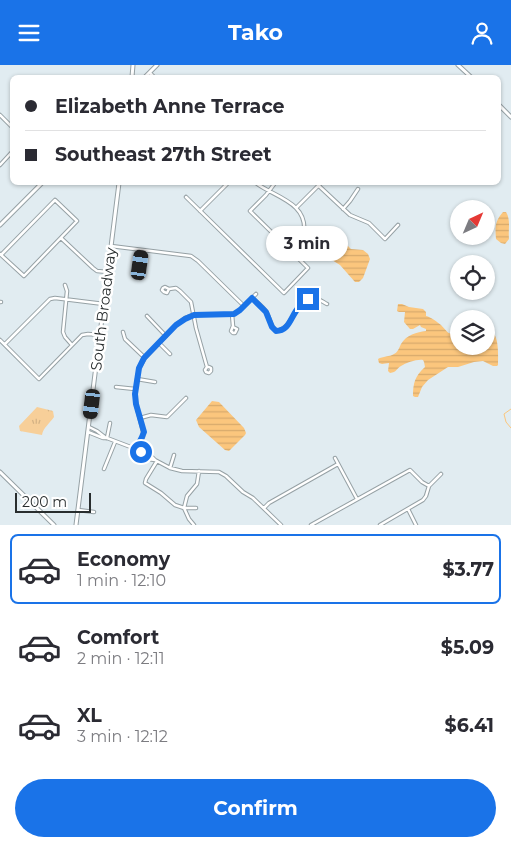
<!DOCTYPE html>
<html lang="en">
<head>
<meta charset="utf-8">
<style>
	body { margin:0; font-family:Montserrat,sans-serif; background:#f7f7f7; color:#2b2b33; height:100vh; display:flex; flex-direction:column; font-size:19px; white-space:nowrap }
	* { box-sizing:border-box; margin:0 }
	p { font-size:16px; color:#7c7c81 }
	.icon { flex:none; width:28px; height:28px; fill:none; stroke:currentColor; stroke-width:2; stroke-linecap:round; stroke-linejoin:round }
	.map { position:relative; height:460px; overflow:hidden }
	.sheet { display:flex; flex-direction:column; background:#fff; flex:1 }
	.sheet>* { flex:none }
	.banner { position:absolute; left:10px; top:10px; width:491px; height:110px; border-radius:8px; box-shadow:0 1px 4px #0004; display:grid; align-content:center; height:110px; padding:0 15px; background:#fff }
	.needle { width:32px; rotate:44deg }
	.controls { position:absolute; left:450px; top:135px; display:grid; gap:10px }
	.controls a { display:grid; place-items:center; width:45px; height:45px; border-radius:50%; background:#fff; box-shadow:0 1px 4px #0004; font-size:25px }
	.scale { position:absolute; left:15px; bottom:12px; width:76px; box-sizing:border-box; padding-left:5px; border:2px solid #282d2e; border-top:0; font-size:14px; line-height:18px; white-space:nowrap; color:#282d2e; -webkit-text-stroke:4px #fff; paint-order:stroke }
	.end { position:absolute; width:22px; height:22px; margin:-11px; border:6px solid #1a73e8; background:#fff; box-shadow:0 0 0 2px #fff }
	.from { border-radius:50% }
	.bubble { position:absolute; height:35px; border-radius:18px; background:#fff; box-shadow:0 1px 4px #0004; font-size:16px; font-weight:700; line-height:35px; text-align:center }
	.car { position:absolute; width:15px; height:30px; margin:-15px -8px; border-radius:6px; box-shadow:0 0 4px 1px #0007; background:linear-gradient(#222 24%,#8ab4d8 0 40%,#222 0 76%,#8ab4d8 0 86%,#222 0) }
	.banner b { display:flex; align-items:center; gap:18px; height:48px; font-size:19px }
	.banner b+b { border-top:1px solid #e1e1e2 }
	.banner i { width:12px; height:12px; background:#2b2b33 }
	ul { padding:9px 0 0; list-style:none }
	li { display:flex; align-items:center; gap:15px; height:70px; margin:0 10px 8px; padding:0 5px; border:2px solid transparent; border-radius:8px }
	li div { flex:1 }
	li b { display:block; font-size:19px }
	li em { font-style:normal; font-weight:700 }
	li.on { border-color:#1a73e8 }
	li>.icon { width:45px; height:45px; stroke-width:1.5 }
	.cta { display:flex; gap:10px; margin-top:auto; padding:10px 15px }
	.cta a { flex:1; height:58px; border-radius:30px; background:#1a73e8; color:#fff; font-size:20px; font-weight:700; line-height:58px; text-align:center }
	header { display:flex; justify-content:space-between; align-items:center; height:65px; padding:0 15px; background:#1a73e8; color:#fff; font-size:22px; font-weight:700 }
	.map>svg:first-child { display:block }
	.park { fill:url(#park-tufts) }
	.water { fill:url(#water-rules) }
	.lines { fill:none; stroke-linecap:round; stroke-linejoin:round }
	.stream { stroke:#fbc67d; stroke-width:1 }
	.minor-casing { stroke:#96a1a5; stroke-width:4.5 }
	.tertiary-casing { stroke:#96a1a5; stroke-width:5 }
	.minor { stroke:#fff; stroke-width:2.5 }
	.tertiary { stroke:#fff; stroke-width:3 }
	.route { stroke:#1a73e8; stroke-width:6 }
	.labels { text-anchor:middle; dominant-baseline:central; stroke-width:5; stroke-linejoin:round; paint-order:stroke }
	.street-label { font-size:15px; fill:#282d2e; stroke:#fff }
</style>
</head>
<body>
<header><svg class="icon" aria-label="menu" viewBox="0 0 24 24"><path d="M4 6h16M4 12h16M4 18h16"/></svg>Tako<svg class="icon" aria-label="person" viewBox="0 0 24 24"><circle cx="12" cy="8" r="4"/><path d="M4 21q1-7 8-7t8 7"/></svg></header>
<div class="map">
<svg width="511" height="460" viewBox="0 0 511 460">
	<defs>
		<pattern id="park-tufts" width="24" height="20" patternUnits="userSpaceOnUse" patternTransform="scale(1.25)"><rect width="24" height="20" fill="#f7cf99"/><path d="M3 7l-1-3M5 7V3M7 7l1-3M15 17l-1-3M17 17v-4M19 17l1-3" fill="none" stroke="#d4b284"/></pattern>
		<pattern id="water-rules" width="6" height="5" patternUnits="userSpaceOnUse" patternTransform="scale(1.25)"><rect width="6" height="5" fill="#fbc67d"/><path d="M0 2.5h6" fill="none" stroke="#d7aa6c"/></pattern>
	</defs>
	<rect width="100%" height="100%" fill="#e1ecf1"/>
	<path class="park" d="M37 342 53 346 54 352C50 358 43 363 42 370L20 366 19 361Z"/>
	<path class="water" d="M503 147H506C511 155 508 164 509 174L505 179 501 178 496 174C495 162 495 156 503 147Z
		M348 181 351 184 363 185 368 189 370 194 363 213 359 217H355L340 200 322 189 316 183 339 185H341L344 182Z
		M398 239H402L409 242 423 244 426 247V251C431 252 437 257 441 260 448 267 447 270 459 269V281H486V264C489 265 492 266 494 269 499 276 498 291 498 300L497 301H493L483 296 474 297 458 302H448L428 315 422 322 418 332H415L413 331C413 318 415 311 425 302L424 297 423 295C417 294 406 298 401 301 396 304 397 307 390 308L388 306 389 298 382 299 379 298 378 294C383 291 389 292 394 289 398 287 399 283 401 279 406 270 417 267 426 266V264L421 262 420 260 413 264H410L404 257 405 247H399L397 246Z
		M212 336 219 337 244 363 246 368 245 370 229 386 225 385 199 362 196 355Z"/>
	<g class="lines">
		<path class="stream" d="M511 344 504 349 506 357 511 363"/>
		<defs>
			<path id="minor" d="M150 8 154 12
				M0 50 12 62
				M0 100 12 87
				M256 118C274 132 308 137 304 168 303 176 299 183 294 189
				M319 121 350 150 369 158 385 174 398 160
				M186 132 284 228 308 203 250 146 266 130 275 118
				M296 143 321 118
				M343 144 350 136 358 124
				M200 146 228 118
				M61 173 93 203 97 206 108 207
				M111 181 191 191 198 196 244 241
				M0 189 24 211 77 156 55 135 1 190
				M140 202 142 205 141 207 139 208 136 205 140 202 142 185
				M65 220 67 226 63 267 65 272 72 280
				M169 224 167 228 164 227 162 225 163 223 165 222 169 224 176 223 180 226 191 237 196 263 207 302 205 305 206 307 209 308 211 306V303L209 302H207
				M252 233C257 237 264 242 267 248 271 255 270 262 277 266 294 262 296 234 312 233 317 232 323 237 327 239
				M0 237H1
				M232 249 233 261 231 266 233 268H235L237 264 233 262
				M147 251 166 271
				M123 267 125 274 145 293
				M0 275 39 314 82 270 88 269 100 270
				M159 278 170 289
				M5 279 50 234 55 233 104 239
				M137 314 155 317
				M116 322 135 324
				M140 353 151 350 167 352 186 333
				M89 362 97 366 106 373
				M88 367 103 373H107L149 389 155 395 148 394 141 387
				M107 373 110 358
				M136 384 143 372V367L136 339 135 329 139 303 145 293 176 260 185 253 194 250 234 249 240 245 256 229
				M335 393 357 434
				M155 395 170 403 182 406 219 407 226 411 243 427 253 433 281 460
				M157 396 146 414 145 418 161 428 175 440 184 443 189 454 194 460
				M170 403 174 390
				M104 404 115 377
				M196 443H184L187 431 197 419 199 406
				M264 443 269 438 338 399
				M408 444 416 460
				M78 445 94 447
				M311 460 410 405 422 417 429 421
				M380 460 423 435 426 431 429 421 441 409"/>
			<path id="tertiary" d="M458 0 471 12
				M132 12 133 0
				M145 12 157 0
				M499 40 511 52
				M0 160 42 118
				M0 407 54 460
				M76 460 119 118"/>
		</defs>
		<use href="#minor" class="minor-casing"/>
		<use href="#tertiary" class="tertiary-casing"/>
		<use href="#minor" class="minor"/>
		<use href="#tertiary" class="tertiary"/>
	</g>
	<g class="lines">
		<path class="route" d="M141 387 136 384 142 372 144 367 136 339 135 329 139 303 144 293 176 260 185 254 194 250 234 249 240 245 252 233 266 247 272 262 276 266C288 266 290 255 296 246 299 241 303 237 308 234"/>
	</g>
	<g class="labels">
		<g class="street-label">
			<text transform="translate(103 244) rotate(-83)">South Broadway</text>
		</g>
	</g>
</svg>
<div class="controls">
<a><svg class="needle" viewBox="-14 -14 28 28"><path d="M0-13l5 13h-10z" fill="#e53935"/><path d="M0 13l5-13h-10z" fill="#7c7c81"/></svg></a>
<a><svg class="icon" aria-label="locate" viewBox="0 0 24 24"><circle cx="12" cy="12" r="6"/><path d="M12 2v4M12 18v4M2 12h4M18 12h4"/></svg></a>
<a><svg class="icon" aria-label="layers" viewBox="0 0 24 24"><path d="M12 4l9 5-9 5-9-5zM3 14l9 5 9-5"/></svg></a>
</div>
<div class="scale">200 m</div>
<i class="end from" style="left:141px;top:387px"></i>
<i class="end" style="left:308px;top:234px"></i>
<div class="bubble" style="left:266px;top:161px;width:82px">3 min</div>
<i class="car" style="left:140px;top:200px;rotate:8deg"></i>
<i class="car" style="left:92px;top:339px;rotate:187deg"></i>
<div class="banner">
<b><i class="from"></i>Elizabeth Anne Terrace</b>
<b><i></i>Southeast 27th Street</b>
</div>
</div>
<section class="sheet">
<ul>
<li class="on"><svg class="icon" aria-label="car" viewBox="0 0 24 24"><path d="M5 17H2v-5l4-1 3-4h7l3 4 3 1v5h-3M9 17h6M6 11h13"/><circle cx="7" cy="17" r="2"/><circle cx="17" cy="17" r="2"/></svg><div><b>Economy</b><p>1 min · 12:10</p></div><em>$3.77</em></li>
<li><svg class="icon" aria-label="car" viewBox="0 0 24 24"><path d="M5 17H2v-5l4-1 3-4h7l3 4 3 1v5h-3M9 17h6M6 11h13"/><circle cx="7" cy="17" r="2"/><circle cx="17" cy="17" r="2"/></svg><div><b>Comfort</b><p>2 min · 12:11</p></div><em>$5.09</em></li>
<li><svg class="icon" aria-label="car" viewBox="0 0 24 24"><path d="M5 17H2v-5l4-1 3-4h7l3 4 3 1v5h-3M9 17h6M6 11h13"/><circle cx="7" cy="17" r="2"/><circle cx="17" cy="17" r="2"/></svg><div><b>XL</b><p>3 min · 12:12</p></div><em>$6.41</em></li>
</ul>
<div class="cta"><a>Confirm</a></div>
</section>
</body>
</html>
